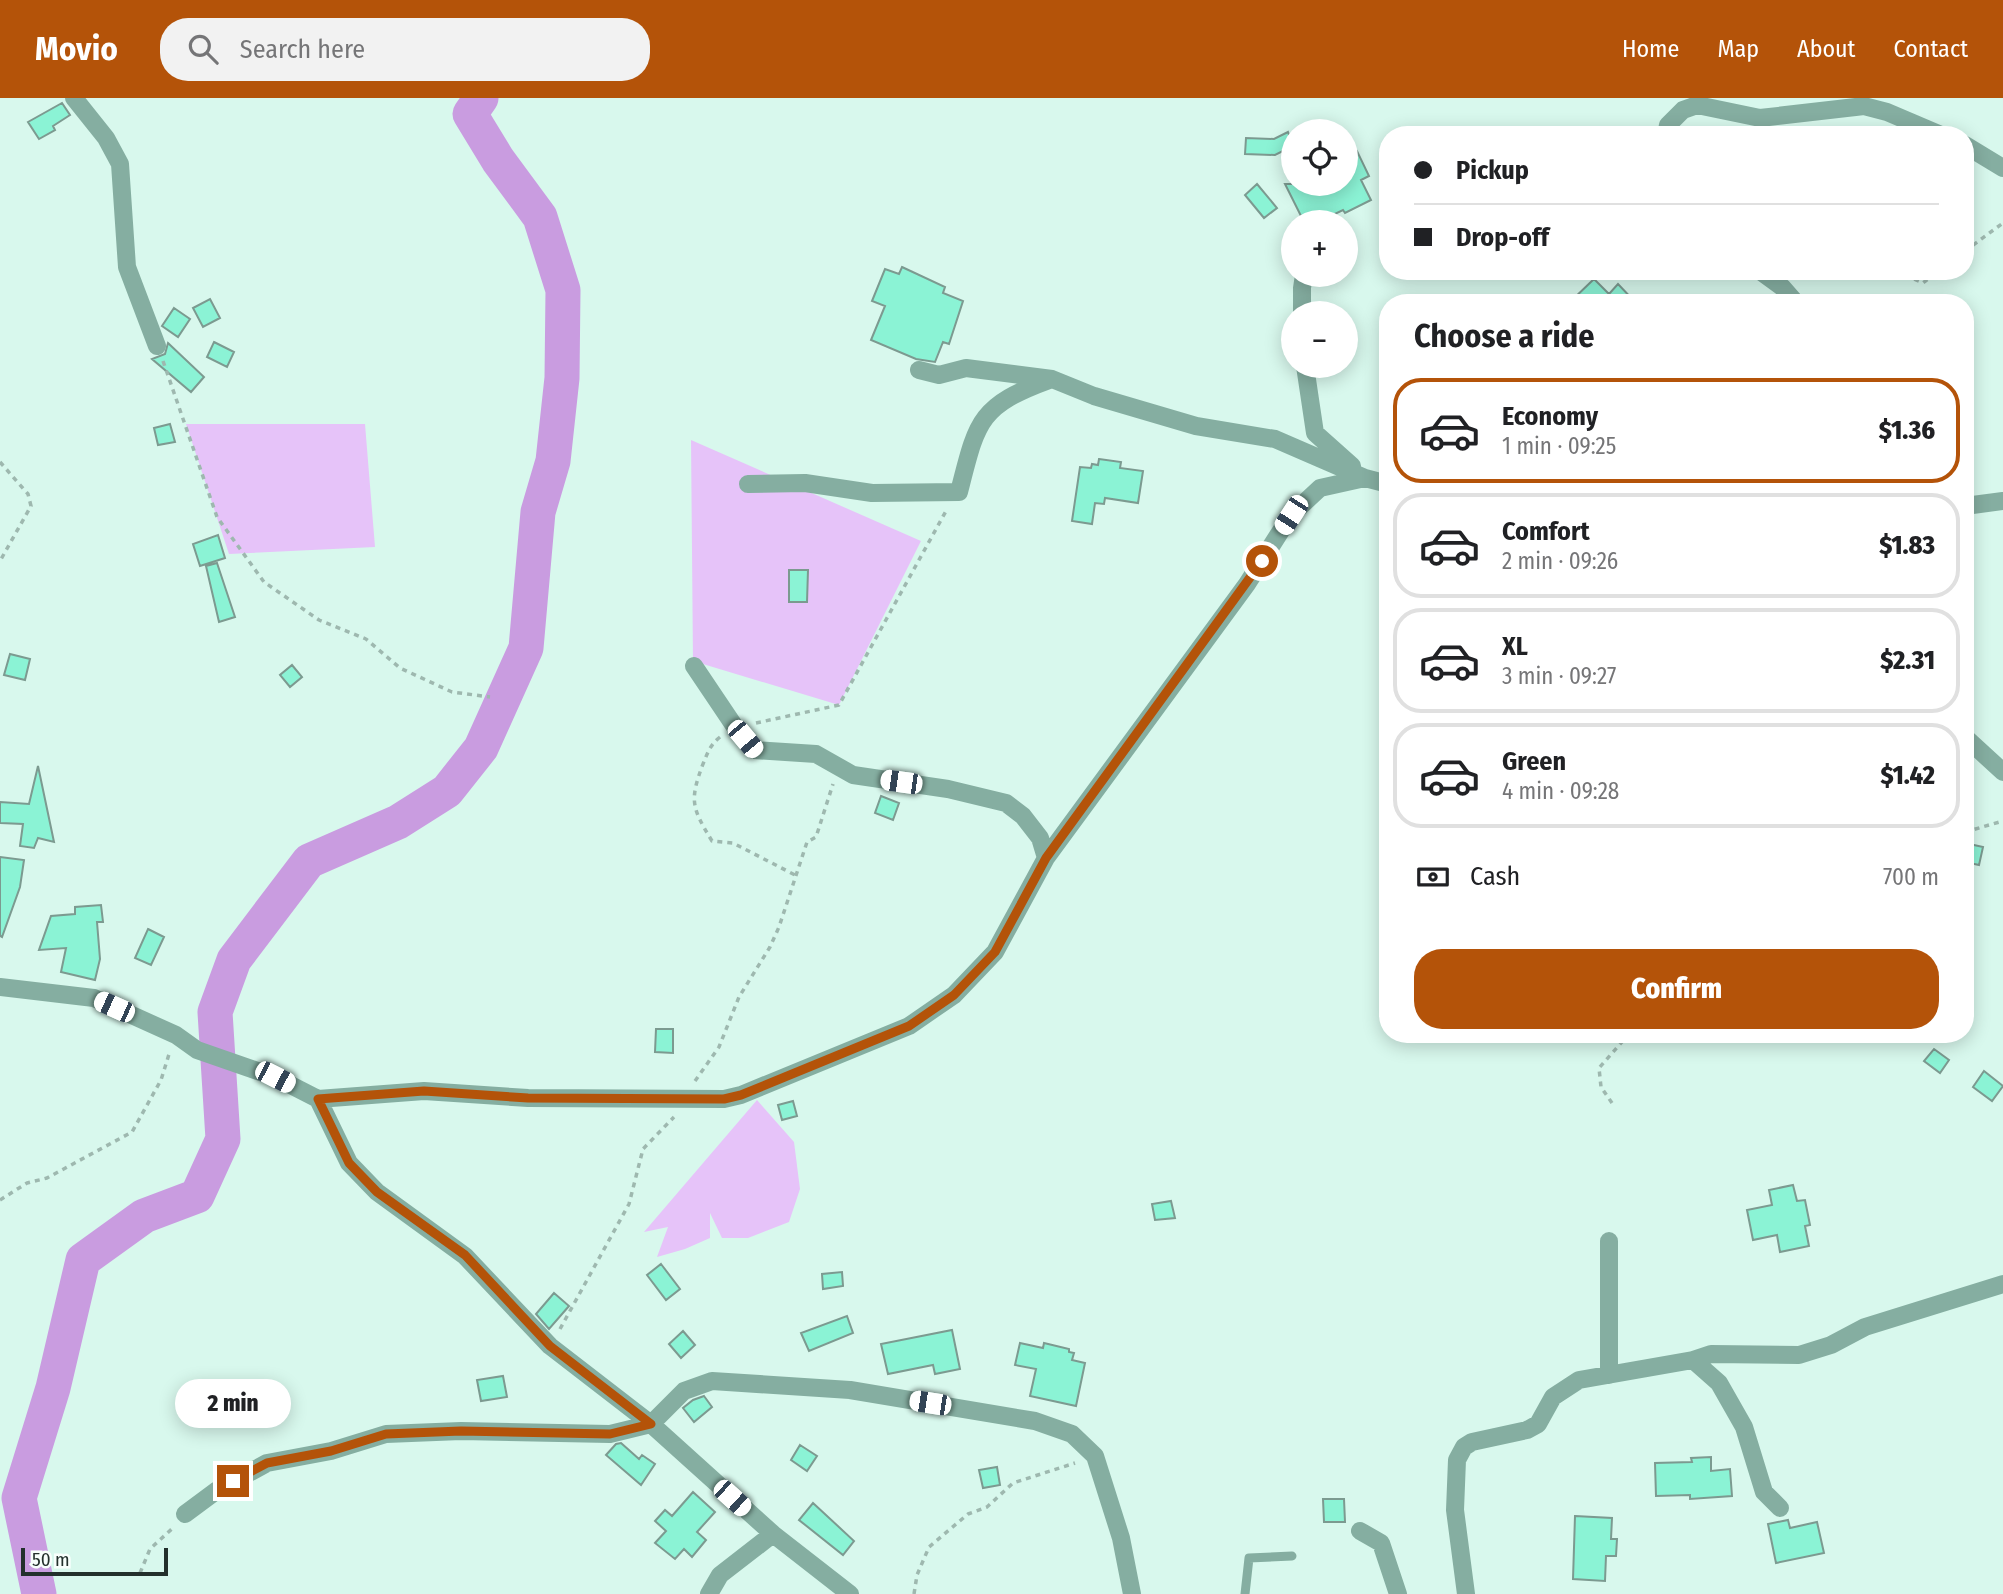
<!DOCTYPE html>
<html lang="en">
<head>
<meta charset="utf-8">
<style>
	body { margin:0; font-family:"Fira Sans Condensed",sans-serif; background:#f2f2f2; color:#202124; height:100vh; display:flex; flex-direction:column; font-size:26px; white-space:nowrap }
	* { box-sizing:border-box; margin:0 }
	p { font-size:23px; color:#757577 }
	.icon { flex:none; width:38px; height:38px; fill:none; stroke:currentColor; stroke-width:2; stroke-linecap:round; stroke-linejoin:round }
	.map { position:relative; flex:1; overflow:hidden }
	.side { position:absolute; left:1379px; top:196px; width:595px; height:749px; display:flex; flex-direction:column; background:#fff; border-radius:28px; box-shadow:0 4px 18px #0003 }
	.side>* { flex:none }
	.banner { position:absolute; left:1379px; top:28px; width:595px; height:154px; border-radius:28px; box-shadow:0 4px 18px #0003; display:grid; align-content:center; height:154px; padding:0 35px; background:#fff }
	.controls { position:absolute; left:1281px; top:21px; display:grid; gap:14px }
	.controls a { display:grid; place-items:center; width:77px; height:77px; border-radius:50%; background:#fff; box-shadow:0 4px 18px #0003; font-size:35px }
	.scale { position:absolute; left:21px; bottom:18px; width:147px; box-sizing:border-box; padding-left:7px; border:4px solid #23302c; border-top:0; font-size:19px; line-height:24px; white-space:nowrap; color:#23302c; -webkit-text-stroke:5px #f8fffc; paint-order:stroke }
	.end { position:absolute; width:32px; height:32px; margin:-16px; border:9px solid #b45309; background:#fff; box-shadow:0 0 0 4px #fff }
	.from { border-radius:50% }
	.bubble { position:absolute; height:49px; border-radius:24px; background:#fff; box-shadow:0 4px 18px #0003; font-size:23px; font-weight:800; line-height:49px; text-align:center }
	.car { position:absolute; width:21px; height:42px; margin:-21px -10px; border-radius:9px; box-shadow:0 0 5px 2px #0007; background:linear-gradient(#fff 24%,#345 0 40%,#fff 0 76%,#345 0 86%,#fff 0) }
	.banner b { display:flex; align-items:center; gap:24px; height:66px; font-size:26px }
	.banner b+b { border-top:2px solid #e0e0e0 }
	.banner i { width:18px; height:18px; background:#202124 }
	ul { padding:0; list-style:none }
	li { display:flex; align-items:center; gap:21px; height:105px; margin:0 14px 10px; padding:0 21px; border:4px solid #e0e0e0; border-radius:28px }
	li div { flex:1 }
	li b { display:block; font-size:26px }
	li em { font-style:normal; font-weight:800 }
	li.active { border-color:#b45309 }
	li>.icon { width:63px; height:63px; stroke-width:1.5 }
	h2 { padding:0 35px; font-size:32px; line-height:84px }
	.pay { display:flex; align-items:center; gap:18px; height:77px; padding:0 35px; font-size:26px }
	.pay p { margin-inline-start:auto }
	.primary-button { display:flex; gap:14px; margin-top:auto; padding:14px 35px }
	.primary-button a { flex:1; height:80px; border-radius:28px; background:#b45309; color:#fff; font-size:28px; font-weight:800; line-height:80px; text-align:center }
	header { display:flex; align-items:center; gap:42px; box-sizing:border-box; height:98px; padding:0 35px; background:#b45309; color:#fff }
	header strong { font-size:33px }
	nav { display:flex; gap:38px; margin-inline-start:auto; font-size:24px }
	.search { width:490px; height:63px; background:#f2f2f2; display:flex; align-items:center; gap:18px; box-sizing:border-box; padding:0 24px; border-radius:28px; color:#757577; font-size:26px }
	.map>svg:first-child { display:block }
	.green { fill:#e6c3f9 }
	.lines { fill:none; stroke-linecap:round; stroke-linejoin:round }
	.river { stroke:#c99ce0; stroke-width:35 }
	.building { fill:#8bf3d5; stroke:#7c9a90; stroke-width:2 }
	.path { stroke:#9eb8af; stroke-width:3.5; stroke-dasharray:5 5; stroke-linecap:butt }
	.service { stroke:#85aea1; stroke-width:9 }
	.minor { stroke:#85aea1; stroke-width:18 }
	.route { stroke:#b45309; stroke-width:9 }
</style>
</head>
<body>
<header>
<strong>Movio</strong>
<div class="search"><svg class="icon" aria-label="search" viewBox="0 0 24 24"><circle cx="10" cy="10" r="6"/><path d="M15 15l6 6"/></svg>Search here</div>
<nav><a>Home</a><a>Map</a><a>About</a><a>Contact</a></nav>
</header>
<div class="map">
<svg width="2003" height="1496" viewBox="0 0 2003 1496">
	<rect width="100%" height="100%" fill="#d8f8ed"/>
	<path class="green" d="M186 326H365L375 449 229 456Z
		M691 342 921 443 839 607 693 563Z
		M757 1002 794 1044 800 1091 789 1124 748 1140H722L710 1115V1140L685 1151 657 1159 668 1129 644 1134Z"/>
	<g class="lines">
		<path class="river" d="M39 1496 19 1400 53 1290 83 1162 144 1118 197 1098 223 1041 215 914 234 862 309 763 398 724 447 693 481 650 526 550 538 414 553 363 562 280 563 192 540 119 498 62 470 16 481 0"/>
	</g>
	<path class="building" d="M62 5 70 17 53 28 55 32 39 41 28 24Z
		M1288 34 1293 48 1275 57 1245 56 1246 40 1274 41Z
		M1346 51 1349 57 1357 53 1369 78 1361 82 1371 102 1345 115 1343 112 1318 124H1304L1285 86H1346Z
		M1257 86 1277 110 1264 120 1245 97Z
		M902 169 945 189 943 195 963 203 949 246 943 244 935 264 916 261 871 242 885 208 872 203 885 171 899 176Z
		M1594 181 1609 196 1618 186 1636 205H1569Z
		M210 201 220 220 203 229 193 210Z
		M174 210 190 221 178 239 162 228Z
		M214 244 234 254 227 269 207 259Z
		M168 245 204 279 191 294 152 261 165 256Z
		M170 326 175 344 158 347 154 330Z
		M1099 361 1121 364 1120 370 1143 373 1138 405 1105 400 1104 406 1095 405 1092 426 1072 423 1080 369 1091 370 1092 366 1098 367Z
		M218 437 225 460 200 468 193 446Z
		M217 465 235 519 219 524 206 468Z
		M789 472H808L807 504H789Z
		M10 556 30 561 25 582 4 577Z
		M292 567 302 579 290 589 280 577Z
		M38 668 54 744 38 740 34 750 20 748 23 726 0 725V704L29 706Z
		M881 698 899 705 893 722 875 715Z
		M1965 745 1983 749 1979 767 1965 764Z
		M0 759 24 762 20 789 2 839 0 838Z
		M101 807 103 824H97L100 861 95 882 61 874 66 850 39 852 51 818 75 816V809Z
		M148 831 164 839 151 867 135 860Z
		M656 931H673V955L655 954Z
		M1934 951 1949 962 1940 975 1924 963Z
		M1984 973 2003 988 1992 1003 1973 989Z
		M793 1003 797 1018 782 1022 778 1007Z
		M1793 1087 1797 1103 1805 1102 1810 1127 1805 1128 1809 1148 1780 1154 1777 1137 1753 1142 1747 1112 1772 1107 1769 1092Z
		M1171 1103 1175 1120 1155 1122 1152 1106Z
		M661 1166 680 1191 666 1202 647 1177Z
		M842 1174 843 1188 823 1191 822 1176Z
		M554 1195 569 1208 549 1231 536 1216Z
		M847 1218 853 1235 809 1253 801 1235Z
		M952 1232 960 1271 935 1276 933 1267 888 1276 881 1246Z
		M683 1233 695 1247 681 1260 669 1246Z
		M1020 1245 1043 1250 1044 1245 1069 1251V1254L1074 1255 1072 1262 1085 1265 1076 1308 1030 1298 1036 1271 1015 1267Z
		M503 1278 507 1299 481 1303 477 1282Z
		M704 1298 712 1309 694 1324 683 1310 693 1302Z
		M621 1345 639 1361 642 1357 655 1366 641 1387 606 1357 616 1346Z
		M800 1347 817 1358 807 1373 791 1362Z
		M1711 1359V1373L1730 1371 1732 1398 1690 1401V1397L1656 1398 1655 1365 1692 1364 1691 1360Z
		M997 1369 1000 1387 983 1390 979 1372Z
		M693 1394 715 1414 697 1434 706 1442 692 1459 684 1451 675 1461 655 1445 666 1433 655 1423 665 1412 672 1418Z
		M1323 1401H1344L1345 1424H1324Z
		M813 1405 854 1443 843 1457 799 1422Z
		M1575 1418 1612 1420 1611 1441H1617L1616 1458H1606L1605 1483 1573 1481Z
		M1788 1422 1790 1430 1817 1424 1824 1455 1776 1465 1768 1426Z"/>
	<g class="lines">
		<path class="path" d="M1965 153 2003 125
			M1896 173 1923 185 1938 173
			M163 263 217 419 264 484 319 522 366 541 400 570 452 594 490 599
			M0 364 28 396 31 408 0 463
			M756 625 839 607 946 413
			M720 639C710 647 708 654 703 666 689 703 692 710 712 743L733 745 797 778
			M1965 734 2003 723
			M695 983 719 949 739 899 770 849 779 829 807 744 816 739 833 686
			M1612 1005 1601 989 1599 970 1629 936
			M0 1102 27 1085 47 1080 132 1034 161 982 170 953
			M560 1231 629 1106 643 1051 674 1019
			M140 1475 150 1451 175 1428
			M914 1496 917 1477 929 1449 968 1416 987 1409 1013 1385 1075 1365"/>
		<path class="service" d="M1245 1496 1249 1460 1292 1458"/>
		<path class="minor" d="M74 0 106 40 120 66 127 169 157 248
			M1666 37 1668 27 1683 12 1697 7 1760 20 1864 8 1887 14 1941 37
			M1965 47 2003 70
			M1760 173 1782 189 1796 205
			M1302 215V190L1304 177
			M1305 268 1315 335 1352 368
			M919 272 939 277 966 270 1052 281 1094 298 1196 328 1275 341 1365 380 1388 386
			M748 386 805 385 872 395 959 394C977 324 978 308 1049 282
			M1965 408 2003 403
			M694 568 735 629 754 652 816 656 853 677 948 691 1006 705 1023 718 1040 740 1046 760
			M1965 639 2003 674
			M0 889 94 900 176 937 197 952 275 979 318 1001 424 993 528 1000 724 1001 741 997 909 928 954 897 995 854 1046 760 1247 486 1291 417 1320 390 1365 380
			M318 1001 349 1065 377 1094 465 1158 550 1248 651 1326 773 1436 850 1496
			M1693 1262 1711 1256 1799 1257 1831 1247 1865 1229 2003 1186
			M1609 1277V1143
			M185 1416 216 1393 267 1365 331 1353 386 1336 461 1333 610 1336 651 1326 684 1293 712 1283 850 1292 1035 1323 1072 1336 1095 1358 1121 1440 1132 1496
			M1360 1433 1381 1445 1398 1496
			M709 1496 720 1477 773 1436
			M1466 1496 1455 1412 1457 1362 1464 1349 1472 1344 1527 1332 1538 1326 1553 1299 1579 1282 1693 1262 1719 1285 1744 1329 1764 1394 1780 1410"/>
	</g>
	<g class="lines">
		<path class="route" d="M233 1383 267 1365 331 1353 386 1336 461 1333 610 1336 651 1326 550 1248 465 1157 377 1094 349 1065 318 1001 424 993 528 1000 724 1001 741 997 909 928 954 897 995 854 1046 760 1262 463"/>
	</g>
</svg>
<div class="controls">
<a><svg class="icon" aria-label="locate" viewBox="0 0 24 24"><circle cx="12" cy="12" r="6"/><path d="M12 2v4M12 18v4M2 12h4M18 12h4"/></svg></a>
<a>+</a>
<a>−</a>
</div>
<div class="scale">50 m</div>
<i class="end from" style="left:1262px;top:463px"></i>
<i class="end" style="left:233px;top:1383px"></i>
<div class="bubble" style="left:175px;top:1281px;width:116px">2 min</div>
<i class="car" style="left:1291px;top:417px;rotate:213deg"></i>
<i class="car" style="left:745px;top:641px;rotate:140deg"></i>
<i class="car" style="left:901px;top:684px;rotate:278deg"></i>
<i class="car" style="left:114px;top:909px;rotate:294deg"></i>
<i class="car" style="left:275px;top:979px;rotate:117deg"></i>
<i class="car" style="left:930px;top:1305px;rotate:279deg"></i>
<i class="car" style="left:732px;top:1400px;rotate:132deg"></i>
<div class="banner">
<b><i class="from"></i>Pickup</b>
<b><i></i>Drop-off</b>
</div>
<section class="side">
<h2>Choose a ride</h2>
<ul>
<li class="active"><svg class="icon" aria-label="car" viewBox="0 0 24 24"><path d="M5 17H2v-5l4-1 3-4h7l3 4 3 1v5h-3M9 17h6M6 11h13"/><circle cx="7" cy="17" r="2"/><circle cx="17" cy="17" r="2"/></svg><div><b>Economy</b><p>1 min · 09:25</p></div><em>$1.36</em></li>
<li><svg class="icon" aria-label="car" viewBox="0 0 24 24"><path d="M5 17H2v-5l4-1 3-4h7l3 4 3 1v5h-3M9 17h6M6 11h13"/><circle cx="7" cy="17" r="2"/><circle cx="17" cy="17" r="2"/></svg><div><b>Comfort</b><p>2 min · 09:26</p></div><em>$1.83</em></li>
<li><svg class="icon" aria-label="car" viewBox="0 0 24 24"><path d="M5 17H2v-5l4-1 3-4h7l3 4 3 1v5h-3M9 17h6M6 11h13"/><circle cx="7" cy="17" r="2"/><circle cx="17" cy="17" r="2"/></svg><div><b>XL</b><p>3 min · 09:27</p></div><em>$2.31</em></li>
<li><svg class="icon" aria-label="car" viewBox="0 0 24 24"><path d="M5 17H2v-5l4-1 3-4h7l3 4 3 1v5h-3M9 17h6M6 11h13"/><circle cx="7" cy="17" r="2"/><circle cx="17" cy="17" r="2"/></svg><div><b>Green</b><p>4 min · 09:28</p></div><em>$1.42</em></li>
</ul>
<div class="pay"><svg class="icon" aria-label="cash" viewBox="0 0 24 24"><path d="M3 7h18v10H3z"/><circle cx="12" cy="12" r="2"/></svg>Cash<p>700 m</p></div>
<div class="primary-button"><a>Confirm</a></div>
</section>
</div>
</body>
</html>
